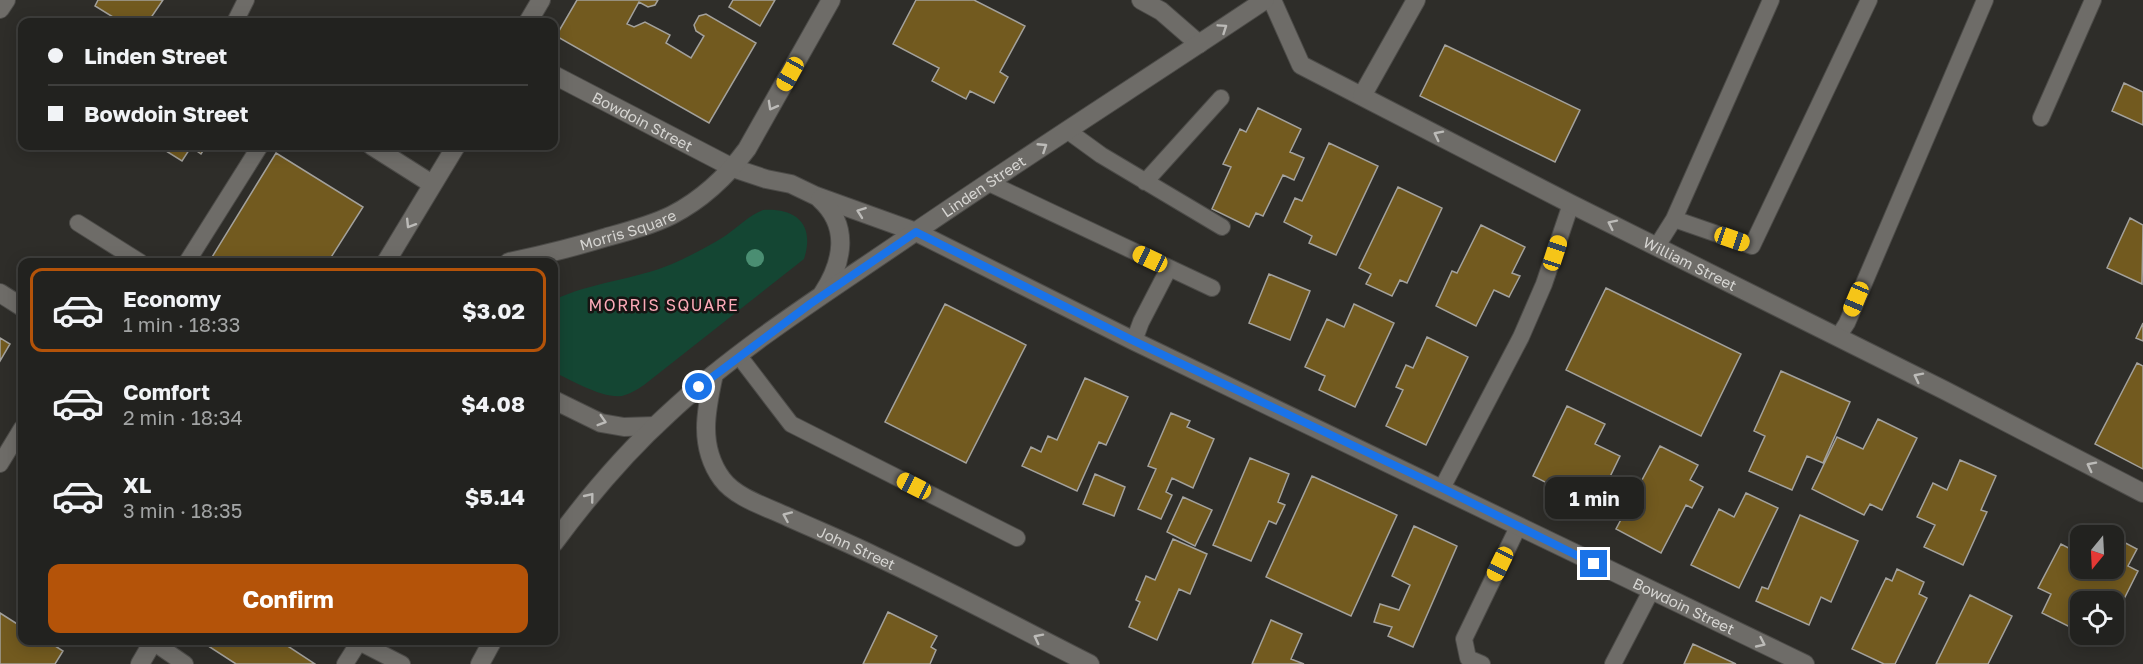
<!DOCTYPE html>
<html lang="en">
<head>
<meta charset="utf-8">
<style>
	body { margin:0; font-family:"Golos Text",sans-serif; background:#2e2f2c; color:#f1f3f6; height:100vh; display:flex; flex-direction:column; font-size:22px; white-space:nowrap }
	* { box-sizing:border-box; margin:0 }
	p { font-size:20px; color:#a2a4a4 }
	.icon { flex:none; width:33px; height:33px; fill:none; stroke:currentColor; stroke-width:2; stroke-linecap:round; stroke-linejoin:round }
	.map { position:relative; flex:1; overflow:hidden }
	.side { position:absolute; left:18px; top:258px; width:540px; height:387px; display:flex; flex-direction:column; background:#22221f; border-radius:12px; box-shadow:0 3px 15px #0003,0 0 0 2px #3f3f3d }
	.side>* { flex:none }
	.guide { position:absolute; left:18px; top:18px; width:540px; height:132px; border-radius:12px; box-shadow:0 3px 15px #0003,0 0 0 2px #3f3f3d; display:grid; align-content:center; height:132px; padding:0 30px; background:#22221f }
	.needle { width:39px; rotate:198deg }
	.fabs { position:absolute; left:2070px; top:525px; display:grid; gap:12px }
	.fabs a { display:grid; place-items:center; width:54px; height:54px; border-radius:12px; background:#22221f; box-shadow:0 3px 15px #0003,0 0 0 2px #3f3f3d; font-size:30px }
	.end { position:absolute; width:27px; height:27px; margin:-14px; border:8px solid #1a73e8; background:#fff; box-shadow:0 0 0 3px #fff }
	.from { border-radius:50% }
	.bubble { position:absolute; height:42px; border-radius:12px; background:#22221f; box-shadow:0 3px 15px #0003,0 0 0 2px #3f3f3d; font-size:20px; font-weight:700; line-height:42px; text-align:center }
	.car { position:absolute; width:18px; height:36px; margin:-18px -9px; border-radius:8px; box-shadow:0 0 4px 2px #0007; background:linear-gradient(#f5c518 24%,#345 0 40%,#f5c518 0 76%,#345 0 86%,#f5c518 0) }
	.guide b { display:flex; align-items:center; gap:21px; height:57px; font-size:22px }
	.guide b+b { border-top:2px solid #3f3f3d }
	.guide i { width:15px; height:15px; background:#f1f3f6 }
	ul { padding:10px 0 0; list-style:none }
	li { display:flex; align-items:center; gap:18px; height:84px; margin:0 12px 9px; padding:0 18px; border:3px solid transparent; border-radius:12px }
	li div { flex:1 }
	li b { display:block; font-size:22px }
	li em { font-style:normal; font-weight:700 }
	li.on { border-color:#b45309 }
	li>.icon { width:54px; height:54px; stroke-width:1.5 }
	.button { display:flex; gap:12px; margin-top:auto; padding:12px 30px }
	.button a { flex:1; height:69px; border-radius:12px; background:#b45309; color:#fff; font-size:24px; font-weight:700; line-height:69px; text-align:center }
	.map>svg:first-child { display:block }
	.green { fill:#144633 }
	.building { fill:#725a1f; stroke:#a3a19c; stroke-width:1.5 }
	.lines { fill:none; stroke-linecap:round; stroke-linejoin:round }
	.service-casing { stroke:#4c4b48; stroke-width:18 }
	.minor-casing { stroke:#4c4b48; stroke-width:20 }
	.secondary-casing { stroke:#4c4b48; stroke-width:20 }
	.service { stroke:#6e6c68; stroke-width:16 }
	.minor { stroke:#6e6c68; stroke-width:18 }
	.secondary { stroke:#6e6c68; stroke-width:18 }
	.tree { fill:#4a8e72 }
	.oneway { stroke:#bcbbb8 }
	.route { stroke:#1a73e8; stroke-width:8 }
	.labels { text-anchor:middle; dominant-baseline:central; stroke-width:5; stroke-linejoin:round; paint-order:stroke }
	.street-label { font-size:15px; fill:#d6d5d2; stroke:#161513 }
	.neighbourhood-label { font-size:16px; letter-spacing:1.5px; fill:#fdaab8; stroke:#161513 }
</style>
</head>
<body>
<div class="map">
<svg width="2143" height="664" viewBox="0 0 2143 664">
	<rect width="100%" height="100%" fill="#2e2d29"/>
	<path class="green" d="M763 210C797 208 815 225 804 259L644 385C638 389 630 394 622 396 603 399 571 380 554 372V300C591 282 634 280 672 264 690 256 709 246 725 236 738 227 748 216 763 210Z"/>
	<path class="building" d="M98 0H163L148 22H121L95 6Z
		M577 0H658L655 5 648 7 639 2 627 24 634 27 645 22 670 35 666 43 691 58 704 36 696 31 694 25 699 16 706 14 756 43 709 123 556 36Z
		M733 0H775L760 26 729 7Z
		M916 0H974L1025 26 1000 72 1008 77 994 103 970 91 966 99 932 81 939 68 893 44Z
		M1445 45 1580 110 1555 162 1420 96Z
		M2124 83 2143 92V125L2112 111Z
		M1258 108 1301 129 1290 152 1304 158 1294 180 1283 175 1263 216 1256 213 1249 227 1212 209 1231 167 1223 164 1240 129 1246 132Z
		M1329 143 1378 166 1336 255 1309 243 1312 236 1284 222 1295 198 1302 201Z
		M158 146H206L201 154 191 147 182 161Z
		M276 153 363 207 328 262H209Z
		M1398 187 1442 208 1407 283 1400 280 1392 296 1366 284 1371 274 1359 268Z
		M2130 218 2143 225 2142 284 2107 268Z
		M1481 225 1525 247 1512 273 1520 276 1509 297 1494 290 1476 326 1436 306 1452 271 1457 273Z
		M1269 274 1310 291 1290 340 1249 323Z
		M1606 288 1741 354 1701 436 1566 370Z
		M945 304 1026 345 966 463 885 422Z
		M1354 304 1394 323 1355 407 1319 390 1325 376 1305 367 1327 319 1344 327Z
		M2143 323V341L2136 338Z
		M1427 337 1468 357 1426 445 1386 426 1403 390 1396 387 1406 365 1413 368Z
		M0 338 10 344 0 361Z
		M2137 363 2143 366V469L2095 444Z
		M1781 371 1850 402 1823 463 1807 456 1792 490 1749 471 1765 436 1754 431Z
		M1085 378 1128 397 1106 445 1099 442 1077 491 1022 466 1031 447 1041 452 1048 436 1057 440Z
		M1567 406 1605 424 1595 444 1620 456 1590 518 1561 504 1567 493 1533 476Z
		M1171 413 1190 421 1187 427 1214 439 1193 488 1172 478 1166 492 1172 495 1161 519 1138 509 1156 469 1148 466Z
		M1878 419 1917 438 1882 510 1870 504 1864 515 1812 489 1837 437 1863 449Z
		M1660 446 1698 465 1690 480 1703 487 1692 508 1686 505 1661 553 1616 529Z
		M1250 458 1289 474 1278 502 1285 505 1276 524 1269 521 1251 561 1213 545Z
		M1960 460 1996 476 1981 510 1987 512 1963 565 1924 547 1935 525 1917 517 1933 483 1947 490Z
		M1095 474 1125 487 1114 516 1083 504Z
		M1312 476 1397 515 1351 616 1266 577Z
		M1746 493 1778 508 1739 588 1691 565 1719 509 1734 517Z
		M1183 497 1212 510 1195 546 1167 532Z
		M1800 515 1858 541 1831 602 1821 597 1809 625 1756 601 1762 587 1768 589Z
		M2090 525 2110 536H2084Z
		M1414 526 1457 546 1413 647 1388 636 1392 627 1374 622 1380 604 1399 610 1410 585 1392 576Z
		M2114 537 2137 549 2128 566 2138 571 2114 619V602H2080V632L2042 613 2051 594 2038 588 2061 544 2076 552 2080 543V568H2114Z
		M1173 539 1207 554 1190 594 1179 589 1157 640 1129 627 1140 602 1136 600 1146 576 1155 580Z
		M1897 569 1924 582 1919 594 1927 598 1895 664H1884L1852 649 1886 578 1892 581Z
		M1970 595 2012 616 1988 664H1936Z
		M888 612 937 636 931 647 936 650 930 664H863Z
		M0 613 22 627V640H46L63 651 55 664H0Z
		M1271 620 1302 634 1291 659 1304 664H1252Z
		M203 640H285L283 643 315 664H236L202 642Z
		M1693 644 1736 664H1684Z"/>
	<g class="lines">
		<defs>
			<path id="service" d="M235 22 246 0
				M2041 118 2093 0
				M1068 131 1101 155 1222 227
				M1145 182 1221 98
				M989 183 1212 288
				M1674 219 1752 246 1869 0
				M78 223 140 262
				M1657 246 1674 219 1771 0
				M187 262 260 146
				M1838 337 1847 323 1985 0
				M1134 341 1141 322 1169 268
				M739 356 791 424 1017 538
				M0 464 22 428
				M1442 488 1521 337 1544 284 1571 204
				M355 640 402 664
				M153 642 185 664
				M345 664 359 642
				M1482 664 1468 658 1464 639 1518 527
				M1613 664 1651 591"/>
			<g id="minor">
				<path d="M1141 0 1161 11 1199 44"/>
				<path id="s1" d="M1272 0 1301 65 1571 204 1944 390 2143 493"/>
				<path d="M0 9 6 0"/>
				<path d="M528 22 541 0"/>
				<path id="s2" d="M554 75 733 168"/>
				<path d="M1362 96 1416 0"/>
				<path d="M372 146 432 184"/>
				<path id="s3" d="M916 232 1134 341 1805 664"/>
				<path d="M386 262 456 146"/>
				<path d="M0 293 22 307"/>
				<path id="s4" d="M714 374C706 410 698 446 722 479 736 498 767 507 788 517 817 530 846 542 875 556 948 590 1019 628 1090 664"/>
			</g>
			<g id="secondary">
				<path d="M733 168 766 179 791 184 816 196 916 232"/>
				<path d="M820 199C850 226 843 262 823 293"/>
				<path id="s5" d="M509 262C542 255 575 247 607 237 629 231 652 225 672 215 703 199 727 176 747 149L831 0"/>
				<path d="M554 400 601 423 624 427 655 426"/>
				<path id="s6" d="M554 543C588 497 625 453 668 414 737 349 823 295 902 241 1021 159 1144 81 1265 0"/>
				<path d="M140 664 154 640"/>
				<path d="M480 664 493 640"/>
			</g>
		</defs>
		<use href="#service" class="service-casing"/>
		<use href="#minor" class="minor-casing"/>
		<use href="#secondary" class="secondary-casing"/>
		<use href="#service" class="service"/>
		<use href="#minor" class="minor"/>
		<use href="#secondary" class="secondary"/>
	</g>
	<circle class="tree" cx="755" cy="258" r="9"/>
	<defs><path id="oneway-chevron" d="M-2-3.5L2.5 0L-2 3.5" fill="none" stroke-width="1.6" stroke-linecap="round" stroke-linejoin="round" transform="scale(1.5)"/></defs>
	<g class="oneway">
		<use href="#oneway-chevron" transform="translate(1223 28) rotate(-34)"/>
		<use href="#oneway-chevron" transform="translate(772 106) rotate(119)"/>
		<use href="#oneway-chevron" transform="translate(1438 135) rotate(-153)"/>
		<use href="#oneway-chevron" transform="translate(1043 147) rotate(-33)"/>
		<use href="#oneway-chevron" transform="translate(861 212) rotate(-160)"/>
		<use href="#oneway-chevron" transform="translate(410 224) rotate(122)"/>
		<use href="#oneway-chevron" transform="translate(1612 224) rotate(-154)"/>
		<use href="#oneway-chevron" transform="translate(1918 377) rotate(-153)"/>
		<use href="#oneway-chevron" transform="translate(602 421) rotate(17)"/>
		<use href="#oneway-chevron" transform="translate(2091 466) rotate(-153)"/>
		<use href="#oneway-chevron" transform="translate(590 497) rotate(-51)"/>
		<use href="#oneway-chevron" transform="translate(787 516) rotate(-156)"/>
		<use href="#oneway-chevron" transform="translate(1038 638) rotate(-153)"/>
		<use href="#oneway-chevron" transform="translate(1761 643) rotate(25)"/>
	</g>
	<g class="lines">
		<path class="route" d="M699 387 810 304 916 232 1134 341 1442 488 1594 564"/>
	</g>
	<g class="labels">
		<g class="street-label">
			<text stroke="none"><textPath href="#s2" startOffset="100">Bowdoin Street</textPath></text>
			<text stroke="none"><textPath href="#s6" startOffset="562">Linden Street</textPath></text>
			<text stroke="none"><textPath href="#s5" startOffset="123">Morris Square</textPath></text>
			<text stroke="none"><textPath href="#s1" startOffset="508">William Street</textPath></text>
			<text stroke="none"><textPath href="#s4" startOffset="261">John Street</textPath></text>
			<text stroke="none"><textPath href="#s3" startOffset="854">Bowdoin Street</textPath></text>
		</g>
		<g class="neighbourhood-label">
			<text x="664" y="305">MORRIS SQUARE</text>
		</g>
	</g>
</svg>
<div class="fabs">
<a><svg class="needle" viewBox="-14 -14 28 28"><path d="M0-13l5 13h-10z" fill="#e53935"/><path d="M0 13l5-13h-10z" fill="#a2a4a4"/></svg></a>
<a><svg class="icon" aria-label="locate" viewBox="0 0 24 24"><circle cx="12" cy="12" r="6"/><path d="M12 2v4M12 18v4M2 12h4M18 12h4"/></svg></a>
</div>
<i class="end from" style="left:699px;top:387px"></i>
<i class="end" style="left:1594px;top:564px"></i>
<div class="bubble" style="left:1545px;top:477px;width:99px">1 min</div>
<i class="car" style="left:790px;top:74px;rotate:209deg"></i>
<i class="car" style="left:1732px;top:239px;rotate:109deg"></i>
<i class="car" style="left:1555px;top:253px;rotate:18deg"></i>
<i class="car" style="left:1150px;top:259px;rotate:295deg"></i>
<i class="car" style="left:1856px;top:299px;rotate:203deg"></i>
<i class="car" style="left:914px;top:486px;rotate:297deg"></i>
<i class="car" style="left:1500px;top:564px;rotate:206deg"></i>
<div class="guide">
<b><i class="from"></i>Linden Street</b>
<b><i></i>Bowdoin Street</b>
</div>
<section class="side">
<ul>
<li class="on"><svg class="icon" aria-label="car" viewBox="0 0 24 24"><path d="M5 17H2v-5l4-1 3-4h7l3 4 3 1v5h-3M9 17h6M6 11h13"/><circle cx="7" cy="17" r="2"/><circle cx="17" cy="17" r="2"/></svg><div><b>Economy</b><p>1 min · 18:33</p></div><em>$3.02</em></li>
<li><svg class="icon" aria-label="car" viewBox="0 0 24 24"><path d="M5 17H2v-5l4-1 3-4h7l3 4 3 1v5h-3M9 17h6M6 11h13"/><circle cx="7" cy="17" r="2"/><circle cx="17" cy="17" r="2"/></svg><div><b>Comfort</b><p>2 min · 18:34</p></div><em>$4.08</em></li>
<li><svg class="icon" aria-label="car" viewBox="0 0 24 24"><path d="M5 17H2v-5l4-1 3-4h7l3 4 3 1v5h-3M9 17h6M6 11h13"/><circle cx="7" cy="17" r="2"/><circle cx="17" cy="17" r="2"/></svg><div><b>XL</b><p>3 min · 18:35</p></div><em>$5.14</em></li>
</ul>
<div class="button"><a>Confirm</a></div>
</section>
</div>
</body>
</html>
